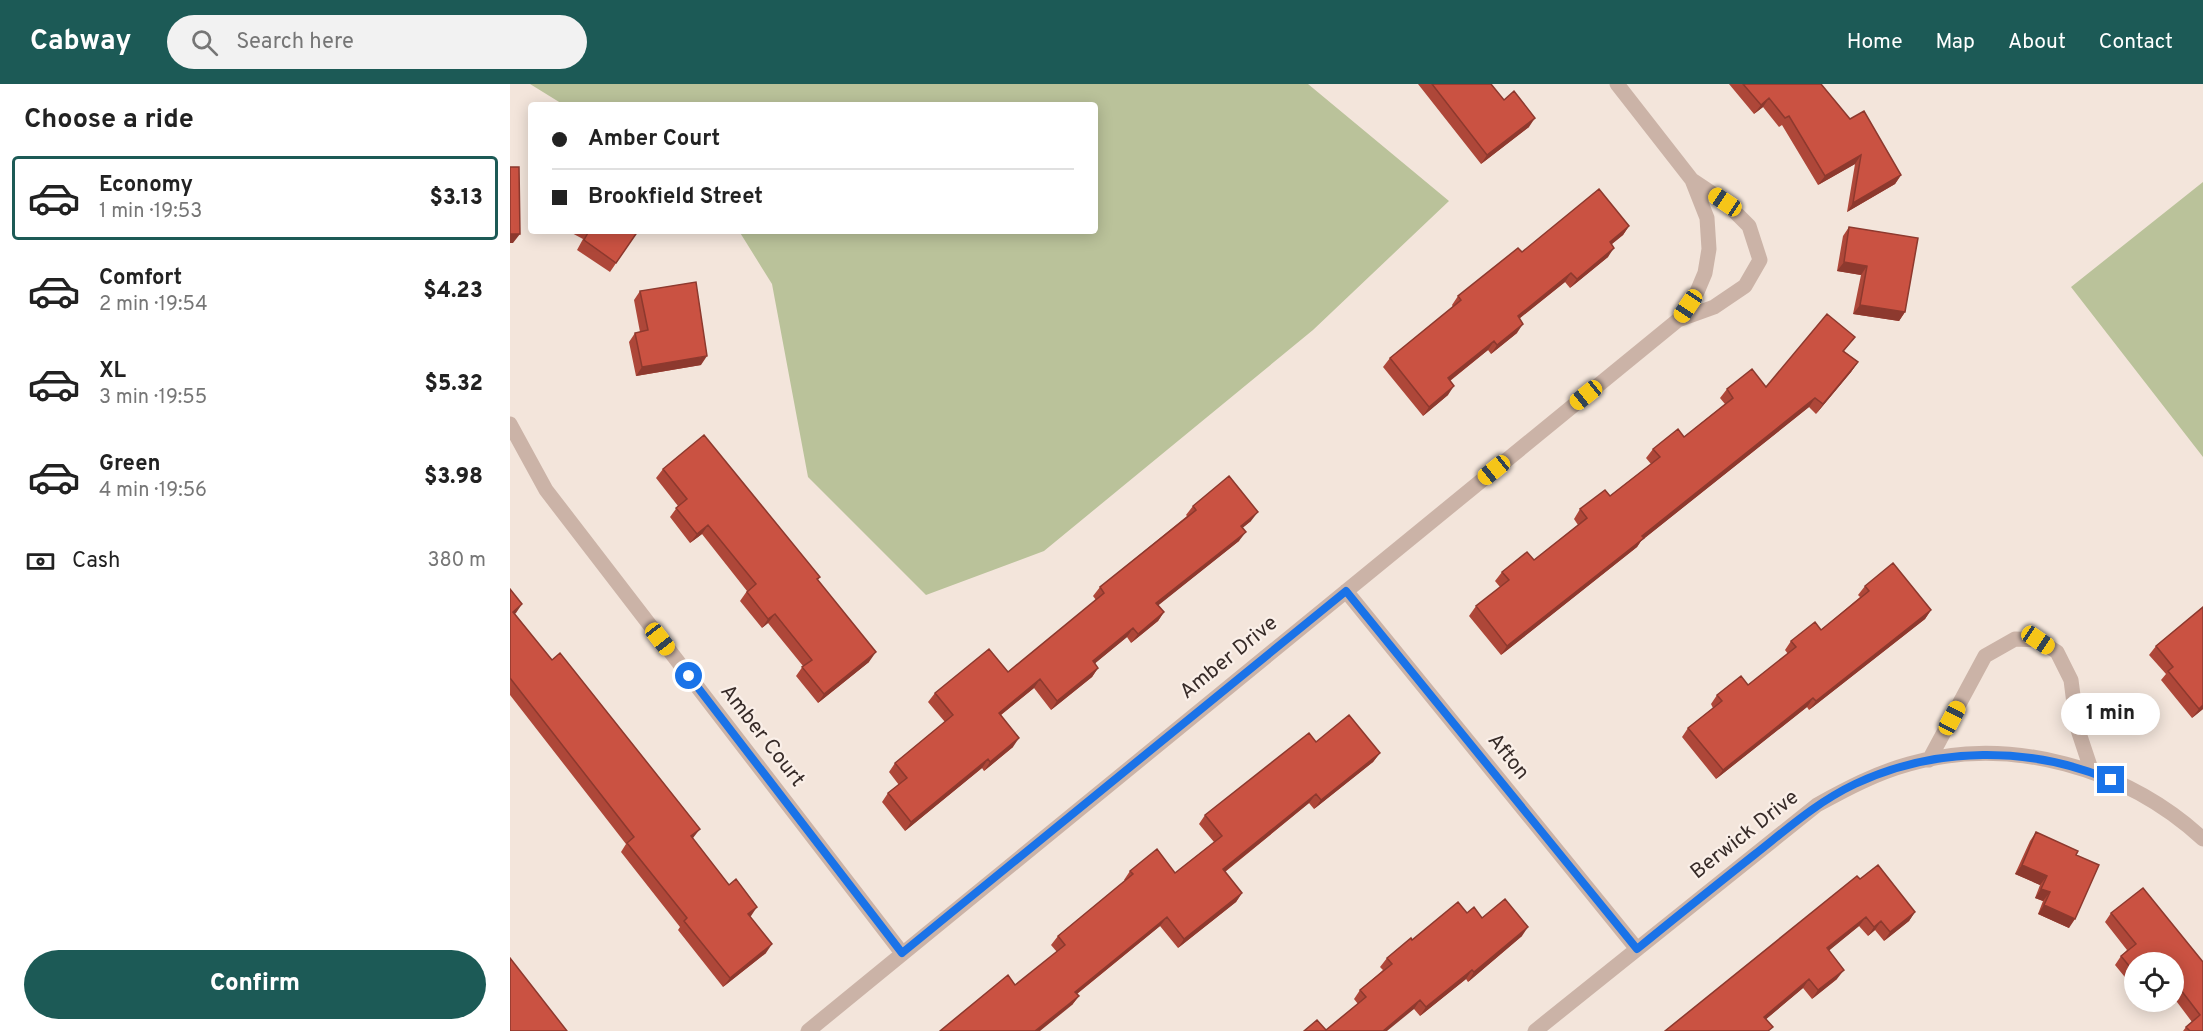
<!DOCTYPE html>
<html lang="en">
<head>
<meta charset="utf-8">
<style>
	body { margin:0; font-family:Overpass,sans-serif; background:#f2f2f2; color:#222; height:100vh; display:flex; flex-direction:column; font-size:22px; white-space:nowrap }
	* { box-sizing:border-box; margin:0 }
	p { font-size:20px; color:#767676 }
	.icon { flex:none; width:33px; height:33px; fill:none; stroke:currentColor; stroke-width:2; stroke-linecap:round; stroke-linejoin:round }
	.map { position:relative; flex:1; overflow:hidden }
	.drawer { display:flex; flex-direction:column; background:#fff; width:510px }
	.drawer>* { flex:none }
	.top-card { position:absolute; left:18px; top:18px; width:570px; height:132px; border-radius:6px; box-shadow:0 3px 15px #0003; display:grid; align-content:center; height:132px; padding:0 24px; background:#fff }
	.controls { position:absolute; left:1614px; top:868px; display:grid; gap:12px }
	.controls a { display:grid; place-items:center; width:60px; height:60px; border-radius:50%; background:#fff; box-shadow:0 3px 15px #0003; font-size:30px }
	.end { position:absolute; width:27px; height:27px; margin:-14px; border:8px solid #1a73e8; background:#fff; box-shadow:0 0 0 3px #fff }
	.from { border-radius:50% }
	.bubble { position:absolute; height:42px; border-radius:21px; background:#fff; box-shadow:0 3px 15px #0003; font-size:20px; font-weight:800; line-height:42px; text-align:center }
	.car { position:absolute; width:18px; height:36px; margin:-18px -9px; border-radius:8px; box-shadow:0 0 4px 2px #0007; background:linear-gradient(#f5c518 24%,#345 0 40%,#f5c518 0 76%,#345 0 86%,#f5c518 0) }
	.top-card b { display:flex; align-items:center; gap:21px; height:57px; font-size:22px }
	.top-card b+b { border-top:2px solid #e0e0e0 }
	.top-card i { width:15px; height:15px; background:#222 }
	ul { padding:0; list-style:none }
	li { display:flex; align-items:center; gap:18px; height:84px; margin:0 12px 9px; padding:0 12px; border:3px solid transparent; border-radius:6px }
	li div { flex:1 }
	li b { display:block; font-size:22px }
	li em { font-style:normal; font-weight:800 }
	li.current { border-color:#1c5a56 }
	li>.icon { width:54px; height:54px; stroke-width:1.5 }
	h2 { padding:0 24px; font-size:27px; line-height:72px }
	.pay { display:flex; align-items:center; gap:15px; height:66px; padding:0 24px; font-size:22px }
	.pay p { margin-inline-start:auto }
	.action { display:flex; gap:12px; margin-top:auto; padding:12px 24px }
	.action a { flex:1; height:69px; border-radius:36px; background:#1c5a56; color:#fff; font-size:24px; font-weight:800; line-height:69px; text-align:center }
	header { display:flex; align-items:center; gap:36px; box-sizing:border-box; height:84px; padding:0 30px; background:#1c5a56; color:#fff }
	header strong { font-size:28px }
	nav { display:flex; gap:33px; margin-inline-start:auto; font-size:21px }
	.search { width:420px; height:54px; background:#f2f2f2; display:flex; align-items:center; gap:15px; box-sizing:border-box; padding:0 21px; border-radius:33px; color:#767676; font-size:22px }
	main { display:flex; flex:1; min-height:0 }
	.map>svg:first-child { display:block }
	.green { fill:#bac29a }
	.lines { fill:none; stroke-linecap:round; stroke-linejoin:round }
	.street { stroke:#cbb3a7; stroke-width:15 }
	.wall { fill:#ae4739 }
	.shaded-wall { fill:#8d392e }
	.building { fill:#ca5242; stroke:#8d392e; stroke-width:1.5 }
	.route { stroke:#1a73e8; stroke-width:8 }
	.labels { text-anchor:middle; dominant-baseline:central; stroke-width:4.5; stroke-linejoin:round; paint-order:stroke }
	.street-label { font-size:21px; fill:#372b28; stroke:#faefe8 }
</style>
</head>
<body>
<header>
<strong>Cabway</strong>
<div class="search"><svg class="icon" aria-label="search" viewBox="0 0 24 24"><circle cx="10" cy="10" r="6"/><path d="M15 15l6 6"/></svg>Search here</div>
<nav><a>Home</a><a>Map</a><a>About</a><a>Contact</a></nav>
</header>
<main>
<section class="drawer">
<h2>Choose a ride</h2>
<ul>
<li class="current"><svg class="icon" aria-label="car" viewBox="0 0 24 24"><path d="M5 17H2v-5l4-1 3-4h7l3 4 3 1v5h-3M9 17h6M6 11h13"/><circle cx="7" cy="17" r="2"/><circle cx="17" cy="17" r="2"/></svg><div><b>Economy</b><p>1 min · 19:53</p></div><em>$3.13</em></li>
<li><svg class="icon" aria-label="car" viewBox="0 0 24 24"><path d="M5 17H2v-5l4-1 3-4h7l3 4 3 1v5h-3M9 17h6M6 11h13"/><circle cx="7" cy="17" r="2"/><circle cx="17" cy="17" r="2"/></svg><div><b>Comfort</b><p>2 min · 19:54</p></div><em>$4.23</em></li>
<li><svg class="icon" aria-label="car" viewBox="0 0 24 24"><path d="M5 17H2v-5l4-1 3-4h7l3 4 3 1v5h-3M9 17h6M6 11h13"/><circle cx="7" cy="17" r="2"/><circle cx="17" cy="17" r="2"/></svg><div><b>XL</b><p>3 min · 19:55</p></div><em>$5.32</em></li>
<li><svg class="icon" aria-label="car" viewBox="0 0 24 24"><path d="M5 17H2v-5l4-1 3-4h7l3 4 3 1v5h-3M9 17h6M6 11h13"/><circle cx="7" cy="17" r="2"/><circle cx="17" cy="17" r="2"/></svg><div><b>Green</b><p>4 min · 19:56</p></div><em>$3.98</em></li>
</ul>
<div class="pay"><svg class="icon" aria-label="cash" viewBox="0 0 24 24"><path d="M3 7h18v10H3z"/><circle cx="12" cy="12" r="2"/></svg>Cash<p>380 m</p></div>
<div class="action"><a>Confirm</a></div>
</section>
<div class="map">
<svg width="1693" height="947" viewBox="0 0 1693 947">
	<rect width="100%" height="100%" fill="#f3e5db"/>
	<path class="green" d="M20 0H798L939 117 803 246 534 467 416 511 298 393 262 200 229 147H585V21H54Z
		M1693 98V373L1561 203Z"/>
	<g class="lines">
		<path class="street" d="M1168 236 1204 223 1235 202 1250 176 1239 142 1215 118 1182 96
			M0 340 36 406 392 869
			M836 507 1127 865
			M1419 676 1475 572 1505 555 1528 556 1547 568 1561 596 1567 643 1582 688
			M298 947 1168 236 1187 208 1195 189 1199 165 1197 134 1182 96 1107 0
			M1025 947 1307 721C1336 705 1366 689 1399 680 1501 651 1616 684 1693 755"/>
	</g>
	<path class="wall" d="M908 0H981L994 16 1019 43 971 80Z
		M1219 0H1311L1340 35 1391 91 1385 100 1337 128 1345 80 1308 101 1272 41 1269 43 1253 23 1244 30Z
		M1119 142 1113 151 1102 160 1098 173 1060 204 1055 198 1009 235 1007 249 981 270 978 266 940 297 938 311 913 332 873 283 880 274 943 223 942 221 948 212Z
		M1339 143 1395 228 1389 237 1343 230 1351 191 1327 187 1333 152Z
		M58 147H128L100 188 67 166 73 155Z
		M130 207 191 281 126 292 119 258 125 249 130 248 124 216Z
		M1345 253 1334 267 1348 278 1341 288 1306 330 1299 323 1131 457 1127 463 991 571 959 532 966 522 990 503 985 497 992 488 1024 476 1068 441 1064 435 1070 425 1100 412 1141 380 1136 374 1143 365 1174 353 1215 320 1210 314 1217 305 1256 303Z
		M153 385 310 493 308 496 359 578 308 619 286 592 293 582 258 539 252 544 230 517 237 507 192 450 180 459 160 433 168 422 146 394Z
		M683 422 741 437 732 444 729 457 648 521 654 528 648 537 621 559 617 553 585 579 588 584 582 593 541 626 524 604 491 631 503 663 474 687 472 684 395 747 372 718 378 709 389 701 379 688 385 679 435 638 418 618 425 609 498 588 586 516 583 512 590 503 677 432 676 431Z
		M1355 502 1421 526 1415 535 1299 626 1297 623 1206 695 1172 653 1178 644 1203 624 1201 620 1207 611 1238 601 1278 570 1275 566 1281 557 1311 546 1350 513 1348 511Z
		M0 505 5 530 183 755 240 832 256 869 213 903 168 846 170 843 111 768 116 760 0 611Z
		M1693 523V625L1682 634 1651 596 1656 590 1639 571 1646 562Z
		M806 658 870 669 863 678 804 725 799 719 715 788 732 809 726 818 668 864 650 842 567 910 569 912 562 921 547 868 541 861 548 852 615 797 614 796 620 787 665 789 704 758 689 740 695 731Z
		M1526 748 1566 771 1559 844 1528 830 1533 817 1525 814 1530 801 1505 790 1520 757Z
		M1350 795 1405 828 1399 837 1374 857 1365 846 1358 852 1349 842 1318 867 1327 895 1302 915 1293 904 1256 935 1155 947Z
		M957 829 972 834 1012 852 958 898 956 895 910 932 904 925 816 946 848 920 844 915 850 906 873 886 870 883 877 874 902 856Z
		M1601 829 1693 878V947H1673L1676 943 1682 938 1664 914V879H1624V902L1623 903 1605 881 1611 872 1617 866 1595 838Z"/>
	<path class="shaded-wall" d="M1259 14 1253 23 1244 30 1251 21Z
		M1025 34 1019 43 971 80 977 71Z
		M1351 71 1345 80 1308 101 1315 92Z
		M1391 91 1385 100 1337 128 1343 119Z
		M1119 142 1113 151 1093 167 1100 158Z
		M0 150H10L3 159H0Z
		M1104 164 1098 173 1060 204 1067 195Z
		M1334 178 1357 182 1351 191 1327 187Z
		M1061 189 1055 198 1001 241 1008 232Z
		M1350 221 1395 228 1389 237 1343 230Z
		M1013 240 1007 249 981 270 987 261Z
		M984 257 978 266 932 303 938 294Z
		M197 272 191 281 126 292 132 283Z
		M1348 278 1341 288 1306 330 1313 320Z
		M944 302 938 311 913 332 919 323Z
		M1305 314 1299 323 1131 457 1127 463 991 571 997 562 1132 452Z
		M748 428 741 437 724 451 731 442Z
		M198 441 192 450 180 459 187 450Z
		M736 448 729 457 640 528 646 519Z
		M12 520 6 529 0 534 3 528Z
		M1421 526 1415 535 1299 626 1306 617Z
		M654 528 648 537 621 559 628 550Z
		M265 530 258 539 252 544 258 535Z
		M623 544 617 553 577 586 583 577Z
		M366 568 359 578 308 619 314 610Z
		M588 584 582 593 541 626 547 617Z
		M530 595 524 604 482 638 489 629Z
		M1303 614 1297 623 1206 695 1213 686Z
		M1693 621V625L1682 634 1689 625Z
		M509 654 503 663 474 687 480 678Z
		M870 669 863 678 804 725 811 716Z
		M478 675 472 684 395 747 401 738Z
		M806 710 799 719 707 794 713 785Z
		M190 745 183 754 174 761 181 752Z
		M1512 781 1537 792 1530 801 1505 790Z
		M1531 805 1540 808 1533 817 1525 814Z
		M732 809 726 818 668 864 674 855Z
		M1534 821 1565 835 1559 844 1528 830Z
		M247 823 241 832 232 839 238 830Z
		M1405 828 1399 837 1374 857 1380 848Z
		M657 833 650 842 558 917 565 908Z
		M1356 833 1349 842 1310 874 1317 864Z
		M1371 837 1365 846 1358 852 1364 843Z
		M1018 843 1012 852 958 898 964 888Z
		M262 860 256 869 213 903 220 894Z
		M962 886 956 895 910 932 916 923Z
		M1334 886 1327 895 1302 915 1308 906Z
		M1299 895 1293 904 1248 942 1254 933Z
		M569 912 562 921 530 947H525Z
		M910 916 904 925 877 947H873Z"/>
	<path class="building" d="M922 0H981L994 16 1004 7 1025 34 977 71Z
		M1233 0H1311L1340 35 1354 27 1391 91 1343 119 1351 71 1315 92 1279 32 1275 34 1259 14 1251 21Z
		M0 83H9L10 150H0Z
		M1089 105 1119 142 1100 158 1104 164 1067 195 1061 189 1008 232 1013 240 987 261 984 257 938 294 944 302 919 323 880 274 951 216 948 212 1008 164 1012 168Z
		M1339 143 1408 154 1395 228 1350 221 1357 182 1334 178Z
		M79 147H128L106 179 74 156Z
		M186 198 197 272 132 283 125 249 138 246 130 207Z
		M1317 230 1345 253 1333 267 1348 278 1313 320 1305 314 1132 452 1134 454 997 562 966 522 999 496 992 488 1017 468 1024 476 1077 434 1070 425 1095 406 1100 412 1150 373 1143 365 1168 345 1174 353 1223 314 1217 305 1242 285 1256 303Z
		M194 351 310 493 307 495 366 568 314 610 292 583 302 576 265 530 258 535 237 508 246 500 198 441 187 450 166 424 177 415 153 385Z
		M719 392 748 428 731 442 736 448 646 519 654 528 628 550 623 544 583 577 588 584 547 617 530 595 489 629 509 654 480 678 478 675 401 738 378 709 397 694 385 679 443 631 425 609 479 565 498 588 594 509 590 503 686 426 683 422Z
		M1383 479 1421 526 1306 617 1303 614 1213 686 1178 644 1212 617 1207 611 1231 592 1238 601 1286 563 1281 557 1305 538 1311 546 1359 507 1355 502Z
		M0 505 12 520 3 528 42 576 50 569 190 745 181 752 219 801 226 795 247 823 238 830 262 860 220 894 174 837 177 834 117 759 124 753 0 594Z
		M1693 523V621L1689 625 1658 587 1663 583 1646 562Z
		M839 631 870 669 811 716 806 710 713 785 732 809 674 855 657 833 565 908 569 912 525 947H430L498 891 505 901 555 861 548 852 623 790 620 787 647 765 665 789 712 752 695 731 799 649 806 658Z
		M1526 748 1568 767 1566 771 1589 781 1565 835 1534 821 1540 808 1531 805 1537 792 1512 781Z
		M1368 781 1405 828 1380 848 1371 837 1364 843 1356 833 1317 864 1334 886 1308 906 1299 895 1254 933 1263 943 1258 947H1155L1347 792 1350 795Z
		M1633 804 1693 878V947H1680L1676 943 1690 931 1664 897V879H1624V888L1611 872 1626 860 1601 829Z
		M995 815 1018 843 964 888 962 886 916 923 910 916 873 947H794L807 936 816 946 856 913 850 906 882 880 877 874 901 854 902 856 948 818 957 829 964 823 972 834Z
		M0 874 57 947H0Z"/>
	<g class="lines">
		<path class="route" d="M179 592 392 869 836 507 1127 865C1166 833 1205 802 1244 771 1277 745 1307 718 1345 700 1426 662 1520 662 1601 696"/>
	</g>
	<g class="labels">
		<g class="street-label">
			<text transform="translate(719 574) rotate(-39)">Amber Drive</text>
			<text transform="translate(252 652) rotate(52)">Amber Court</text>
			<text transform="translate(998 673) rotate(51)">Afton</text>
			<text transform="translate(1235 751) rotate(-38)">Berwick Drive</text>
		</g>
	</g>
</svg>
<div class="controls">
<a><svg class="icon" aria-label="locate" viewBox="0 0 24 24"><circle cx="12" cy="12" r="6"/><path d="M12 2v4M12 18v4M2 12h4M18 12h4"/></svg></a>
</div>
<i class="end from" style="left:179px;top:592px"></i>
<i class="end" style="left:1601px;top:696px"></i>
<div class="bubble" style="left:1551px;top:609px;width:99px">1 min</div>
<i class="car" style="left:1215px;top:118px;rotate:304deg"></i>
<i class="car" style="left:1178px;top:222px;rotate:214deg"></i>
<i class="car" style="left:1076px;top:311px;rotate:231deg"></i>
<i class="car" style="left:984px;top:386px;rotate:231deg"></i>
<i class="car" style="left:150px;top:555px;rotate:142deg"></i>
<i class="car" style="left:1528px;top:556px;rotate:124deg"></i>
<i class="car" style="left:1442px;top:634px;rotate:28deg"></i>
<div class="top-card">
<b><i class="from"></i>Amber Court</b>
<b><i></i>Brookfield Street</b>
</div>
</div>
</main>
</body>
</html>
